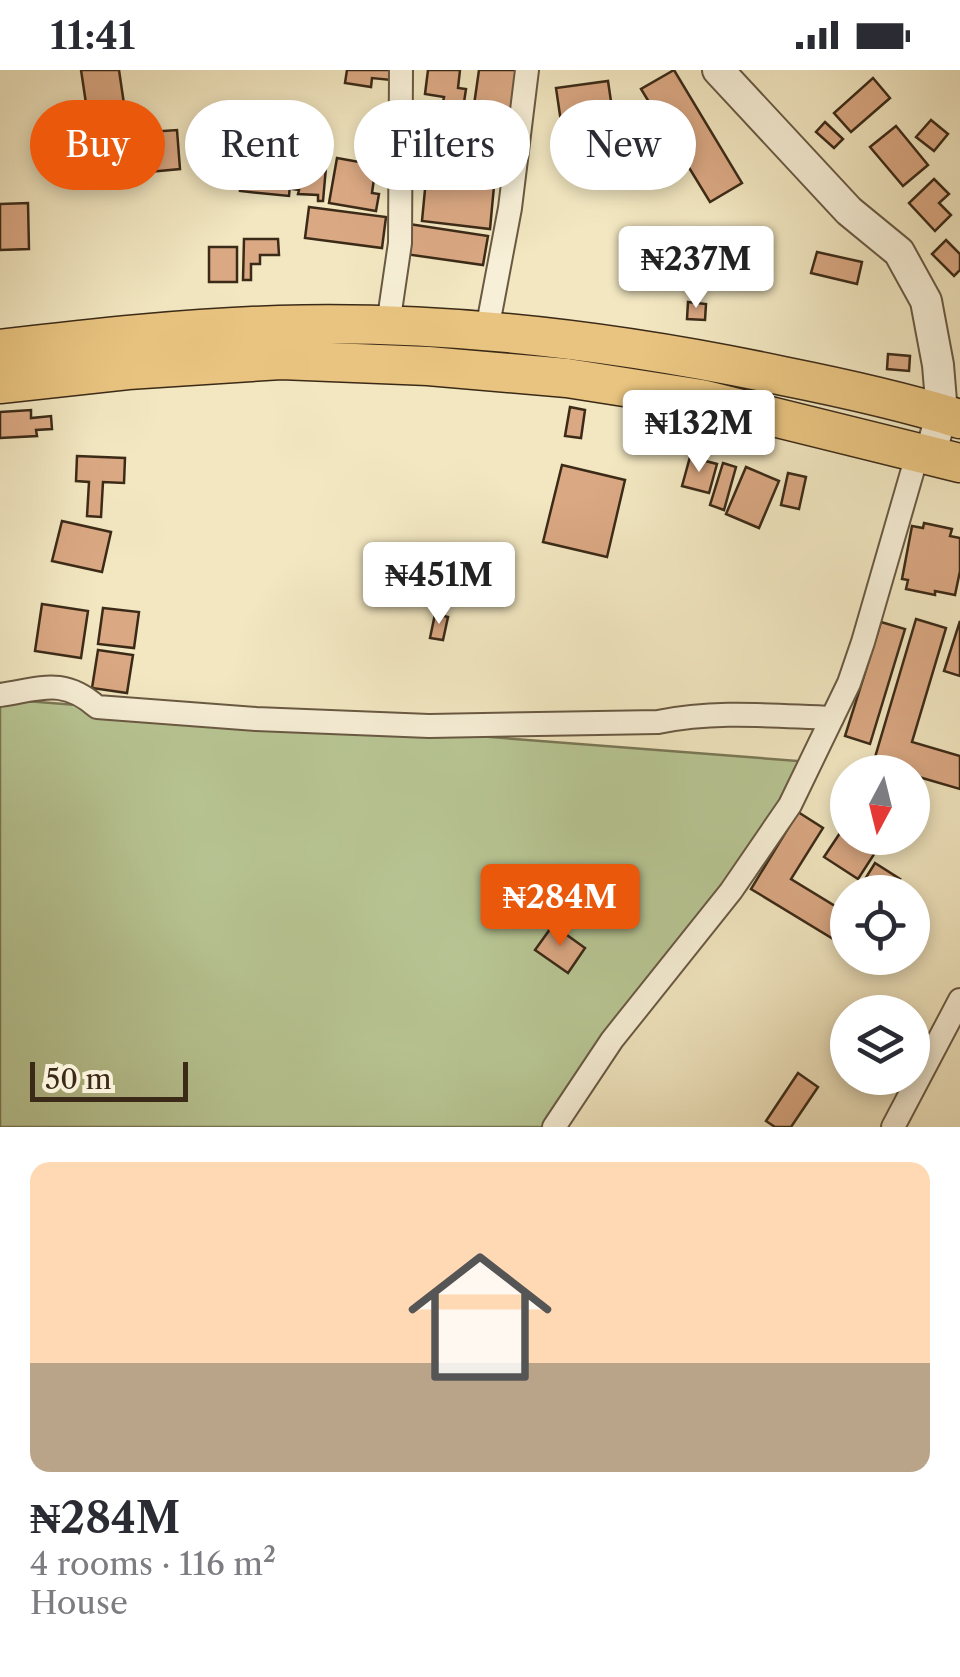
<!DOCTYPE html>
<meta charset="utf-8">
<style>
body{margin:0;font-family:"Libre Caslon Text",serif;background:#f2f2f3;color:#2b2b33;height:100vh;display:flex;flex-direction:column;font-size:38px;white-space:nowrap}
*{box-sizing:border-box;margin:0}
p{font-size:32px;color:#7c7c81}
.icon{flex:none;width:55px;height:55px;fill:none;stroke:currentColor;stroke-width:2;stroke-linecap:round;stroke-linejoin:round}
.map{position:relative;height:1057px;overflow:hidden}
.panel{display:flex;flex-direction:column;background:#fff;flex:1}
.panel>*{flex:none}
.guide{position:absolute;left:30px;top:30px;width:900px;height:90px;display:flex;gap:20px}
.needle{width:65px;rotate:187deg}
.tools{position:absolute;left:830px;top:685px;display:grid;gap:20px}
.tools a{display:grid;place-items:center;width:100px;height:100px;border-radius:50%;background:#fff;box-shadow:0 5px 15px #0003;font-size:50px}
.scale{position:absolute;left:30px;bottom:25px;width:158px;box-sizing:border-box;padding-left:10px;border:5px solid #3b2a17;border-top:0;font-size:28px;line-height:35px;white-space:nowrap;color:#3b2a17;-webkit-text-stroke:8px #f7efd7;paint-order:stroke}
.price{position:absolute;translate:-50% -85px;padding:0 22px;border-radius:10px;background:#fff;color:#222;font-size:32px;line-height:65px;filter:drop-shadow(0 2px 5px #0008)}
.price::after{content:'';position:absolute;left:50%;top:60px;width:30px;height:22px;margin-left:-15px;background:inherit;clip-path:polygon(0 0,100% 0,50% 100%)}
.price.selected{background:#ea580c;color:#fff}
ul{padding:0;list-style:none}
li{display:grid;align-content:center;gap:20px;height:530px;padding:0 30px}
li+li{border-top:2px solid #e1e1e2}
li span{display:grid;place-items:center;height:310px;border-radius:20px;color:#555}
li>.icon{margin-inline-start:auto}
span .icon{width:180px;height:180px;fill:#fffc;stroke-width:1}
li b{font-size:42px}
.pill{padding:0 35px;border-radius:45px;background:#fff;box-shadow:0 5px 15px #0003;font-size:35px;line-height:90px}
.pill.selected{background:#ea580c;color:#fff}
.status{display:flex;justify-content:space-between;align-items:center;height:70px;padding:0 50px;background:#fff;direction:ltr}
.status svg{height:28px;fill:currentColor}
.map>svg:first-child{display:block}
</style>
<div class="status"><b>11:41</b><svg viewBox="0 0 49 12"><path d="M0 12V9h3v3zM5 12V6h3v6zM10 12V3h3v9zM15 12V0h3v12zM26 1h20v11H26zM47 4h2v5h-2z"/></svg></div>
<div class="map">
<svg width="960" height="1057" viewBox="0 0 960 1057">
<rect width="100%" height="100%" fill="#f2e7c1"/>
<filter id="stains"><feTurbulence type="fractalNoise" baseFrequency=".002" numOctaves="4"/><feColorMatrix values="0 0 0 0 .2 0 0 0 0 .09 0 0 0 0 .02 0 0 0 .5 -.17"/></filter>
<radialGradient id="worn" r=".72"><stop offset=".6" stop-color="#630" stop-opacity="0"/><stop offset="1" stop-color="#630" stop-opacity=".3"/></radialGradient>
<path fill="#b8c694" stroke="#7a7856" stroke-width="2.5" d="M0,629l811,63 -260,365h-551z"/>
<g fill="#daa883" stroke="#3b2a17" stroke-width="2.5">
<path d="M81,0h38l5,34 -37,6z"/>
<path d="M347,0h46l-2,10 -19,-2 -1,9 -26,-4z"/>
<path d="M428,0h32l-2,18 8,1 -3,20 -21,-2 2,-10 -19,-3z"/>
<path d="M479,0h39l-7,53 -20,-3 2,-13 -19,-2z"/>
<path d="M674,0l68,113 -32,19 -69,-113z"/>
<path d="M873,8l17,20 -39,34 -17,-19z"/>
<path d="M608,11l5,34 -52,7 -5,-34z"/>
<path d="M283,37l18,2 -3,25 -19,-2z"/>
<path d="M931,50l17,14 -14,17 -18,-14z"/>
<path d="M825,52l18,17 -9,9 -18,-16z"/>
<path d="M896,56l32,39 -25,21 -33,-39z"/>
<path d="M452,58l46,7 -2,14 8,1 -4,24 -10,-2 -1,7 -37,-6 4,-27 -6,-1z"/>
<path d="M177,60l3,39 -42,4 -3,-40z"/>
<path d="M245,77l48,5 -4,44 -49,-5z"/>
<path d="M415,79l22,3 -3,16 -21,-3z"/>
<path d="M295,83l32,3 -4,45h-5v-6l-20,-1 1,-4 -7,-1z"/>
<path d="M337,88l39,7 -4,28 7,1 -3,17 -47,-8z"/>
<path d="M426,109l68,7 -4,43 -68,-8z"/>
<path d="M934,109l15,15 -10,9 12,12 -16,16 -26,-28z"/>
<path d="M28,133l1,46 -29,1v-46z"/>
<path d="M309,137l77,10 -4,31 -77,-10z"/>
<path d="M409,154l79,12 -5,29 -78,-11z"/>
<path d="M244,169h34l1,16h-19v9h-9v16h-8z"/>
<path d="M946,170l14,14v16l-6,6 -22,-22z"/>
<rect x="209" y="177" width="28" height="35"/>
<path d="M817,182l45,10 -5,22 -46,-11z"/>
<path d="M688,232l18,2 -1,16 -18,-1z"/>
<path d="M888,284l22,2 -1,15 -22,-2z"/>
<path d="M570,337l15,3 -4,28 -16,-2z"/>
<path d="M31,340v8l20,-2 1,13 -16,1 1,6 -37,2v-26z"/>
<path d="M77,386l48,2 -1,25 -21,-1 -2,35 -14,-1 2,-34 -13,-1z"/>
<path d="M690,387l27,7 -8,29 -27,-7z"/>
<path d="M723,393l13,4 -12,43 -14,-5z"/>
<path d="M562,395l63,15 -18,77 -64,-15z"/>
<path d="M746,397l33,14 -20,47 -33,-14z"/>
<path d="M788,403l18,4 -7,32 -18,-4z"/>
<path d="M62,451l49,11 -9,40 -50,-11z"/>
<path d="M924,453l28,6 -2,7 10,2v33l-5,24 -20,-4v4l-29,-6 2,-9 -6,-1 10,-53 11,2z"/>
<path d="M42,534l46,7 -7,47 -46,-7z"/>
<path d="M103,538l36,4 -5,36 -36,-4z"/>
<path d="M435,544l13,3 -5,23 -13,-2z"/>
<path d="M916,549l30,9 -34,114 48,14v33l-48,-14v-3h-9l-30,-8z"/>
<path d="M960,551v55l-16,-5z"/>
<path d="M881,552l24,7 -35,115 -25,-8z"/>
<path d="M98,580l35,5 -6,38 -35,-5z"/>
<path d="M798,742l25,16 -32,51 54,33 3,-4v40l-97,-59z"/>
<path d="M848,751v17h27l7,4 -24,37 -34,-22z"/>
<path d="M875,793l25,16 -8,13h-35z"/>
<path d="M553,855l32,23 -17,25 -33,-23z"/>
<path d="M798,1003l20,14 -27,40h-16l-9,-6z"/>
</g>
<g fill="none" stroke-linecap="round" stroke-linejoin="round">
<defs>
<g id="minor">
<path d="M388,255l12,-82 1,-173"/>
<path d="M487,260l23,-122 17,-138"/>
<path d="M0,625c41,-6 63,-18 97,12l159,12 173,7 229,-4c59,-12 114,-6 174,-4"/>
<path d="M554,1057l58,-87 119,-149 59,-86 59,-122 14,-41 55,-190"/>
<path d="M893,1057l67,-127"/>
</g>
<path id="tertiary" d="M718,0l131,141 50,41 27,49 12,64 4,48 -12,42"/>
<g id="primary">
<path d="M0,279c93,-11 186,-21 279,-24 170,-5 339,16 504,51 60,12 119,25 177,43"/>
<path d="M0,314l128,-14 153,-10 147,6 139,12 134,21 259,64"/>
</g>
</defs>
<use href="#minor" stroke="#695942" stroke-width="26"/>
<use href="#tertiary" stroke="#695942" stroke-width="34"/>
<use href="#primary" stroke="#3b2a17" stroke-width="41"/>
<use href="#minor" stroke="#f7efd7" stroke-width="22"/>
<use href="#tertiary" stroke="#f7efd7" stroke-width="30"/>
<use href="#primary" stroke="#e9c480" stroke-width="38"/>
</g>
<rect width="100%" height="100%" filter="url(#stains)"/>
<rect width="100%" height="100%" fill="url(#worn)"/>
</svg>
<div class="tools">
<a><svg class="needle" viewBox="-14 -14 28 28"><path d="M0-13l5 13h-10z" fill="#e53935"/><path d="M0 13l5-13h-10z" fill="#7c7c81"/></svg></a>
<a><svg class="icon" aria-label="locate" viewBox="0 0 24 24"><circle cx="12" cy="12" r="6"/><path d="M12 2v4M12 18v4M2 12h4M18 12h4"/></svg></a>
<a><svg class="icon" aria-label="layers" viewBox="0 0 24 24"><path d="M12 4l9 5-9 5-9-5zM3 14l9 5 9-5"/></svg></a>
</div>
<div class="scale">50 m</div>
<b class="price" style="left:696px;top:241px">₦237M</b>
<b class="price" style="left:699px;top:405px">₦132M</b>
<b class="price" style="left:439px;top:557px">₦451M</b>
<b class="price selected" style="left:560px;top:879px">₦284M</b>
<div class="guide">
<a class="pill selected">Buy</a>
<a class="pill">Rent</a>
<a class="pill">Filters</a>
<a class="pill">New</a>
</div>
</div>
<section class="panel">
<ul>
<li><span style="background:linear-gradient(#ffd9b3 65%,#b9a48a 0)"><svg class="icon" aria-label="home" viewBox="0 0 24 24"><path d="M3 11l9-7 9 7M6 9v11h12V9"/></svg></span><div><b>₦284M</b><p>4 rooms · 116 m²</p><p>House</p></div></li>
</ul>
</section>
